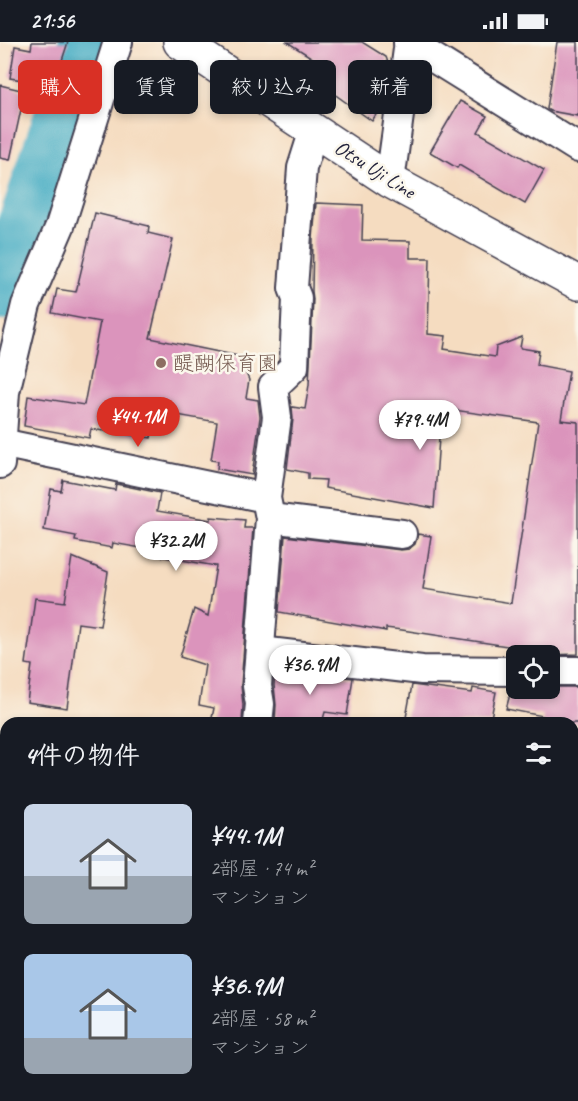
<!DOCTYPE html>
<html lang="ja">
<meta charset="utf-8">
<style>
body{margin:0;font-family:Caveat,"Klee One",sans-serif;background:#20242c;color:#f1f3f6;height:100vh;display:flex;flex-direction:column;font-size:22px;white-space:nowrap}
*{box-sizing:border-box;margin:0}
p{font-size:20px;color:#9ea1a6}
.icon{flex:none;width:33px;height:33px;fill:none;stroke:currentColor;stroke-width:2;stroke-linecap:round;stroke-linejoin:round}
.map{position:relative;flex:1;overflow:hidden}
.side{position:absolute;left:0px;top:675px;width:579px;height:384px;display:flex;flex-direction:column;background:#171b24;border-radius:18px 18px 0 0;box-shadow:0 3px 9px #0003}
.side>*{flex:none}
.guide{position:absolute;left:18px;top:18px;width:543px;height:54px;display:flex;gap:12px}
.buttons{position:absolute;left:506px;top:603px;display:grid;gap:12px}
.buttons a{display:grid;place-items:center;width:54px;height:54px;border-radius:9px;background:#171b24;box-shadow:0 3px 9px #0003;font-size:30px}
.price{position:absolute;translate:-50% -51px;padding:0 14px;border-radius:21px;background:#fff;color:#222;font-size:20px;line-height:39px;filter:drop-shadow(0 2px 3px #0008)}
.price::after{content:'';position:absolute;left:50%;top:36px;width:18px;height:14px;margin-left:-9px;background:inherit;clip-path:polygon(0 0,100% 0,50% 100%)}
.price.on{background:#d93025;color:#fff}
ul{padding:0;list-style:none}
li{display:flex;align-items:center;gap:18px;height:150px;padding:0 24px}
li span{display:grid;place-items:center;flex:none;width:168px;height:120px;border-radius:9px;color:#555}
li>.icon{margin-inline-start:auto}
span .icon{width:72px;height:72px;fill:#fffc;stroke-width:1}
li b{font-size:26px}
h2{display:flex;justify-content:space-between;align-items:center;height:72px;padding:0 24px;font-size:26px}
.chip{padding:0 21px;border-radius:9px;background:#171b24;box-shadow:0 3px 9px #0003;font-size:21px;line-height:54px}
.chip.on{background:#d93025;color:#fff}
.status{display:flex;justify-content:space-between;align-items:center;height:42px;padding:0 30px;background:#171b24;direction:ltr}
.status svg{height:16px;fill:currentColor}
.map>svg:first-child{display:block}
</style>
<div class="status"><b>21:56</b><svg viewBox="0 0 49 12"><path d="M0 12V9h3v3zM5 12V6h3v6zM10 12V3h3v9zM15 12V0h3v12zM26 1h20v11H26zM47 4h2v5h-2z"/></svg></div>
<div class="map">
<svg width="578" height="1059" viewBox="0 0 578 1059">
<rect width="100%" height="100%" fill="#fbf7ec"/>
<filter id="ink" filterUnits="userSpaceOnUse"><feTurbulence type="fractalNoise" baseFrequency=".0167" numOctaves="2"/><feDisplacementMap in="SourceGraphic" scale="12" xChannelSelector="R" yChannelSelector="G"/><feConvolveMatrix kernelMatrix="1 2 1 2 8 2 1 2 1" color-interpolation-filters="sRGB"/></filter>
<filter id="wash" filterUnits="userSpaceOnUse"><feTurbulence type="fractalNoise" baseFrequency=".008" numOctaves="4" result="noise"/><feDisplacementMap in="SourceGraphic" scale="24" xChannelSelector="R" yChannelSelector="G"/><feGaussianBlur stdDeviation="1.35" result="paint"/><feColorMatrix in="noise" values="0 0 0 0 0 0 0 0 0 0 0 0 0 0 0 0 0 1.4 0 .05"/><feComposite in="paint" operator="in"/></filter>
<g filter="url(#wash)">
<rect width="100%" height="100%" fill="#f5dcc0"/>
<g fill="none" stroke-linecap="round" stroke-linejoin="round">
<path stroke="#43abc3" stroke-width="52" d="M0,252l85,-252"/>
</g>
<g id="blocks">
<g fill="#db94bc">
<path d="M32,0h36l-11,34 -13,-5 -2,12 -32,-5 5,-32 16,3z"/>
<path d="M287,0h75l24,15 3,8 -1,7 -10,16 7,6 -1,8 -12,19 -60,-43 10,-14z"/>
<path d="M557,0h21v74l-28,-5 -3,-2z"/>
<path d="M0,43l25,6 -15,69 -10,-2z"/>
<path d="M460,59l27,15 -9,16 66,38 -19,34 -66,-39 -2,3 -27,-16z"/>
<path d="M316,161l47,2 -1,35 48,1v17h20l-2,76 18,2 -2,13 51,8 1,-10 26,-10 -2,11 19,3 -2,14 32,6 -8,49 17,2v232l-58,2 1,-8 -119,-18 -16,-2v3l-16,-3 -91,-16 6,-76 116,14 8,-1 6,-5 3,-10 13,2 -8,53 88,14 27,-181 -91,-13v2l-6,-1 -7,98 -109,-20 1,-8 -18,-1v-6l-21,-4 6,-50 -1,-12 13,2 4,-24 4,-86 -1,-8 1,-52z"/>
<path d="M95,171l54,13 -1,7 25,6 -23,99 88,18 11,24 -3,18 12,2 2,17 -8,58 -35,-6 1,-8 -7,-1 6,-38 -62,-11 -4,27 -60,-9 -2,9 -65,-12 4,-30 56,9 16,-83 -48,-9 5,-24 19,3z"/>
<path d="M63,438l52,10 1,-6 44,9 -3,18 54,9v-3l34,3 -1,8h9l-12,157 2,20 -1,18h-31l3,-15 -15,-3 6,-40 -25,-8 14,-48 14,7 8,-50 -58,-10 1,-5 -46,-8 -1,5 -37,-7 1,-5 -32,-6 7,-41 10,2z"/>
<path d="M72,515l36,15 -8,54 -22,-3 -11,85 -40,-6 5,-37 -6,-1 9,-66 30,4z"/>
<path d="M275,627l78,9 -6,37 -22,-3 -3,11h-47l1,-18 -2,-20z"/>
<path d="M412,643l60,8 1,-5 23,4 -6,31h-85z"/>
<path d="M512,645h66v36h-36l1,-7 -37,-7z"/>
</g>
</g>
</g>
<g filter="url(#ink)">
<use href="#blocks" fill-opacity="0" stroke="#423e4f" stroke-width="1.5"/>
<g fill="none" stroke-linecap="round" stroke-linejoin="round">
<defs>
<g id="minor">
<path d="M408,0l170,106"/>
<path d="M390,139l19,-139"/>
<path d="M1,401l265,55"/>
<path d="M0,422l5,-72 21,-87 34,-79 58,-184"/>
<path d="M270,476l132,16"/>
<path d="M260,609l162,19 94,1"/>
<path d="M549,629h29"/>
<path d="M258,681l2,-19 -3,-18 13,-168 -4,-20 11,-81 -4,-30 21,-20 3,-69 -4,-10 9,-120 12,-38"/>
<path d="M0,724l3,65"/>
<path d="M573,913l5,1"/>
<path d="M573,1035l5,-20"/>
<path d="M34,1059l1,-6"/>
<path d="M566,1059l1,-6"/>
</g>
<path id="major" d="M180,0l210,139 188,102"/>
</defs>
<use href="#minor" stroke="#423e4f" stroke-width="32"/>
<use href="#major" stroke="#423e4f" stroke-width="36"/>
<use href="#minor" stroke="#fff" stroke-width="28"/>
<use href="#major" stroke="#fff" stroke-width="33"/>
</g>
</g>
<circle fill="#8d6e63" stroke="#fbf7ec" stroke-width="2" cx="161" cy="321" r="6"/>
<g text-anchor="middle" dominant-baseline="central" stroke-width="5" stroke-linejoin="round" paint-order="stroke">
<g font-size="21" fill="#22223b" stroke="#fbf7ec">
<text transform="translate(375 127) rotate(32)">Otsu Uji Line</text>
</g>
<g font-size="21" fill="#785e54" stroke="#fbf7ec" text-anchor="start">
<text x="173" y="321">醍醐保育園</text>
</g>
</g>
</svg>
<div class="buttons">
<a><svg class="icon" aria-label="locate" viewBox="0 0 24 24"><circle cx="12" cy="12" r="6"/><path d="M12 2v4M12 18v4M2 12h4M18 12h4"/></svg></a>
</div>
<b class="price on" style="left:138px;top:406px">¥44.1M</b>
<b class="price" style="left:420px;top:409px">¥79.4M</b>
<b class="price" style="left:176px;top:530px">¥32.2M</b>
<b class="price" style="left:310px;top:654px">¥36.9M</b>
<div class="guide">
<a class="chip on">購入</a>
<a class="chip">賃貸</a>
<a class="chip">絞り込み</a>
<a class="chip">新着</a>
</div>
<section class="side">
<h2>4件の物件<svg class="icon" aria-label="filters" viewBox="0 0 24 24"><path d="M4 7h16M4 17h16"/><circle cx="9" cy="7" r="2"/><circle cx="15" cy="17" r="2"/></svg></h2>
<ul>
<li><span style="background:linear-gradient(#c9d6e8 60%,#9aa5b1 0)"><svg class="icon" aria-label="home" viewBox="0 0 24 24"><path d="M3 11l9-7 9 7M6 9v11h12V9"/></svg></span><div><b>¥44.1M</b><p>2部屋 · 74 m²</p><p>マンション</p></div></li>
<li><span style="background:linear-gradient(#a9c7e8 70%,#9aa5b1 0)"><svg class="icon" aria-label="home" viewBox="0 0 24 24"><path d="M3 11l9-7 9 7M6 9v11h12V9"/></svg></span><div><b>¥36.9M</b><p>2部屋 · 58 m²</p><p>マンション</p></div></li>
</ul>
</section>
</div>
